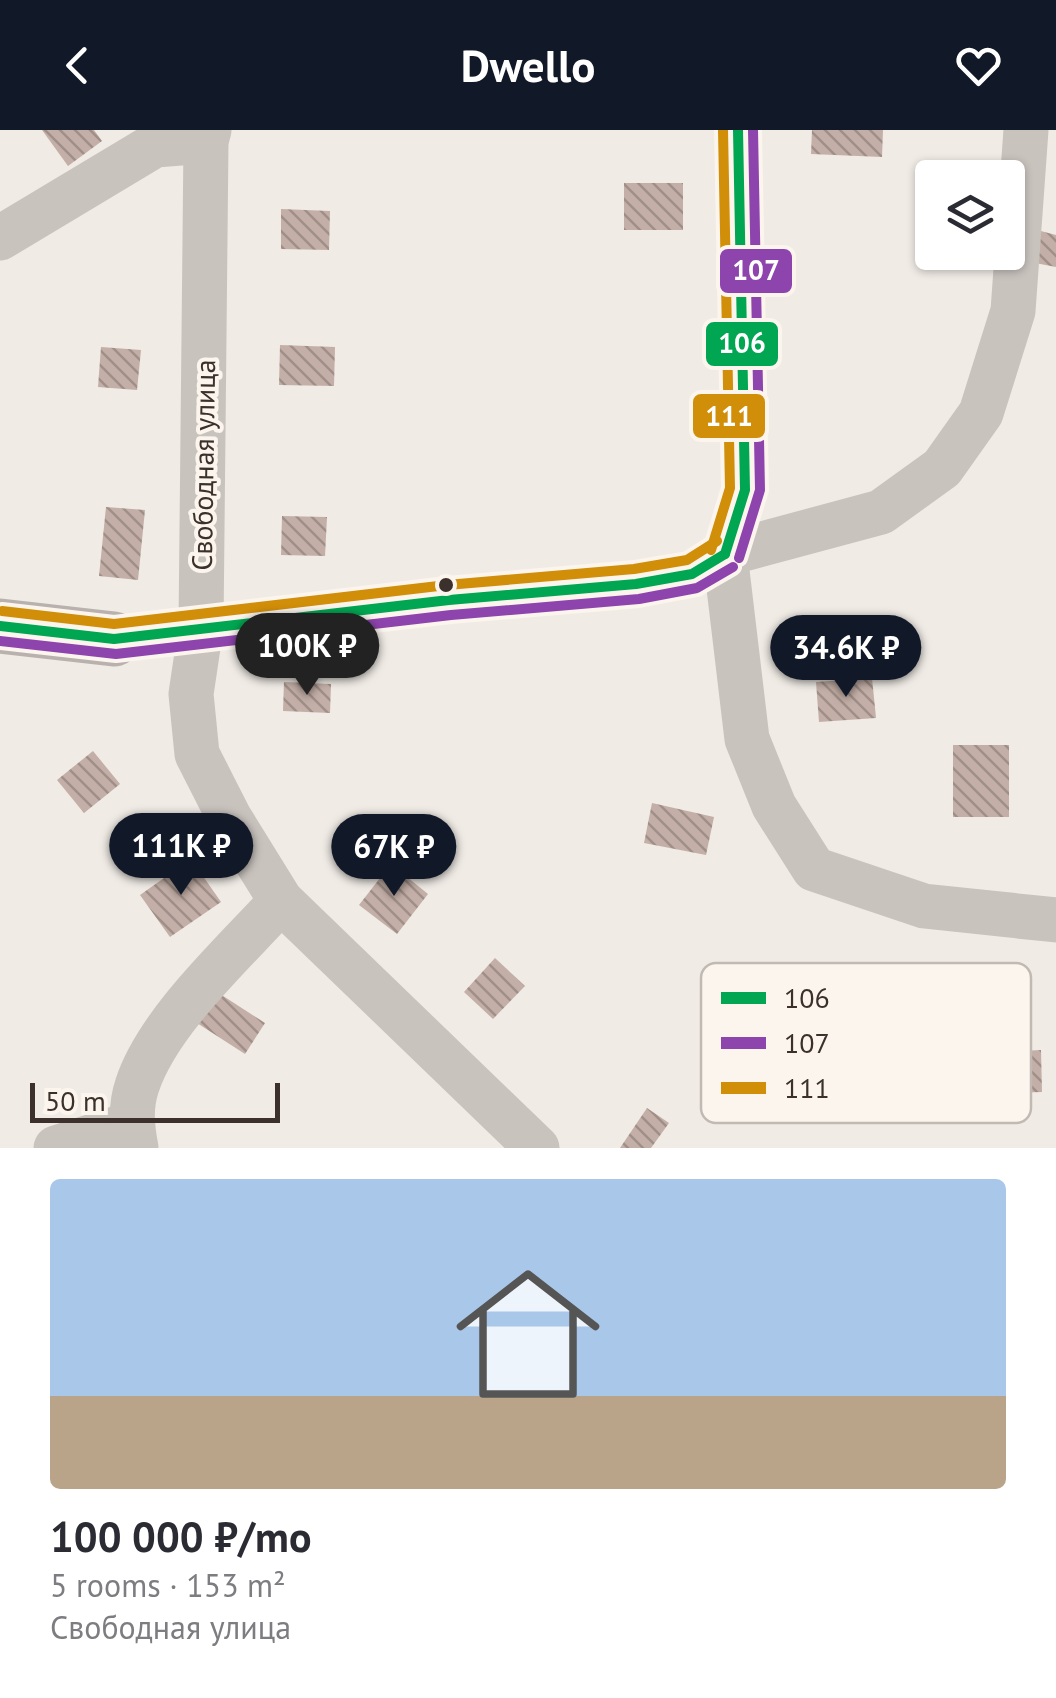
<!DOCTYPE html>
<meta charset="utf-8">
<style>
body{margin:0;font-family:"PT Sans",sans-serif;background:#f2f2f3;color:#2b2b33;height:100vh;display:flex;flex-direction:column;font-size:38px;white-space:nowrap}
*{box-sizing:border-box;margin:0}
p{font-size:32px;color:#7c7c81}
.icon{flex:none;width:55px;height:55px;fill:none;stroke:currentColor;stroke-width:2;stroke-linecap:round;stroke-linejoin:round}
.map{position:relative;height:1018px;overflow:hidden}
.details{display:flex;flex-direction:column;background:#fff;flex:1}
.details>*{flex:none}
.controls{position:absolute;left:915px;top:30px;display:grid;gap:20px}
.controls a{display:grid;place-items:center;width:110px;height:110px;border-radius:10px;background:#fff;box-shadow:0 2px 8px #0004;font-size:50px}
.scale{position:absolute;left:30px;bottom:25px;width:250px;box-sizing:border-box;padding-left:10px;border:5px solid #3b302b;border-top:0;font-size:28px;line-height:35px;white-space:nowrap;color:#3b302b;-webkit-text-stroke:8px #fbf5ee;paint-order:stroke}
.price{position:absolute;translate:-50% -85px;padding:0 22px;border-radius:35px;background:#111827;color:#fff;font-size:32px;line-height:65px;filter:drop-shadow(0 2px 5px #0008)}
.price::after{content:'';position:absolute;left:50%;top:60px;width:30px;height:22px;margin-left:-15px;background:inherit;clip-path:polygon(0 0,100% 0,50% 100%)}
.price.selected{background:#222;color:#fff}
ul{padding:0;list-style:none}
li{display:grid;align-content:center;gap:20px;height:530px;padding:0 50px}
li span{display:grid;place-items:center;height:310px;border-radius:10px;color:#555}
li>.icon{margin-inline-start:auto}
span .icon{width:180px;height:180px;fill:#fffc;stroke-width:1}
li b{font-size:42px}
header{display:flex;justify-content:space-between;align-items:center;height:130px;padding:0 50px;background:#111827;color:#fff;font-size:45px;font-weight:800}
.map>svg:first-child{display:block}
</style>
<header><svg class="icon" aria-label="back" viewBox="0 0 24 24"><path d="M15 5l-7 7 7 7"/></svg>Dwello<svg class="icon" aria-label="heart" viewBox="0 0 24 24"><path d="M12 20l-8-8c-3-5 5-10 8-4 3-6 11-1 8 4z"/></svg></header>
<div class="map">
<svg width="1056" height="1018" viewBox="0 0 1056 1018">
<defs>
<pattern id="building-back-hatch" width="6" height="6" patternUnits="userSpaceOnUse" patternTransform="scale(2.5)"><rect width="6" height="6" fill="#c3afa7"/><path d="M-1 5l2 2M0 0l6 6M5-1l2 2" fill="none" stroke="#a08f88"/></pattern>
</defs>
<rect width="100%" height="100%" fill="#f0ebe5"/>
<g fill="url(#building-back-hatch)">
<path d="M42,0h52l8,11 -34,25z"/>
<path d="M812,0h71l-1,27 -71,-3z"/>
<rect x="624" y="53" width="59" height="47"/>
<path d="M281,79l49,2 -1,39 -48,-1z"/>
<path d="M1037,100l19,5v32l-26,-5z"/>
<path d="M280,215l55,2 -1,39 -55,-1z"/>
<path d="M101,217l40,3 -4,40 -39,-3z"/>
<path d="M106,377l39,3 -7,70 -39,-4z"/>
<path d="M282,386l45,1 -2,39 -44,-1z"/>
<path d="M872,548l4,40 -57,4 -3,-40z"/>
<path d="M284,552l47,2 -1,29 -47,-2z"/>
<rect x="953" y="615" width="56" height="72"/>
<path d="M93,621l27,33 -36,29 -27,-33z"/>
<path d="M652,673l62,14 -8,38 -62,-12z"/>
<path d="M191,729l30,43 -51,35 -30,-42z"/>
<path d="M391,734l37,30 -31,40 -38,-29z"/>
<path d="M495,828l30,28 -32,33 -29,-27z"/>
<path d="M217,862l48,31 -20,31 -48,-31z"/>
<path d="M1041,920l1,42 -39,1 -2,-41z"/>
<path d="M647,978l22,15 -18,25h-31z"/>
</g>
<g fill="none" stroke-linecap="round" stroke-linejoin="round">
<g stroke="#c9c3be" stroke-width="45">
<path d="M209,0l-3,11 -5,486 -10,67 6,60 32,63 52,84 256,247"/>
<path d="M738,0l7,360 -20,64 22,185 27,67 40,63 110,37 132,14"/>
<path d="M0,108l155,-93 51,-4"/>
<path d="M114,509l335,-39 187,-16 56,-10 33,-20 156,-42 61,-44 39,-55 32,-102 13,-181"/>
<path d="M56,1018l75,-24"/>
<path d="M136,1018c-4,-21 -6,-41 1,-62 21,-65 98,-134 144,-185"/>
</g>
<path stroke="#b8b1ad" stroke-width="55" d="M0,496l114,13"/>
<defs>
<g id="bus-1">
<path d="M725,424l20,-64 -7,-360"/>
<path d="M0,496l114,13 335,-39 187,-16 56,-10 33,-20"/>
</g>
<g id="bus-2">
<path d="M739,428l21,-68 -7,-360"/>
<path d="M0,511l116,13 335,-39 188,-16 58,-11 36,-21"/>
</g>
<g id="bus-3">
<path d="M711,420l19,-62 -7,-358"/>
<path d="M2,481l112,13 333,-39 187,-16 53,-9 30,-19"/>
</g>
</defs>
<use href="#bus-1" stroke="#fbf5ee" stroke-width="18"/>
<use href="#bus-2" stroke="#fbf5ee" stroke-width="18"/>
<use href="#bus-3" stroke="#fbf5ee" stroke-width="18"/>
<use href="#bus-1" stroke="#00a651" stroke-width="10"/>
<use href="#bus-2" stroke="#8e44ad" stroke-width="10"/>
<use href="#bus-3" stroke="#d18e09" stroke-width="10"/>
</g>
<circle fill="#3b302b" stroke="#fbf5ee" stroke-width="4" cx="446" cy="455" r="9"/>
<g text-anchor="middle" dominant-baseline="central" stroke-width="8" stroke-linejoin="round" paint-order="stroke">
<g font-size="28" fill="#3b302b" stroke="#fbf5ee">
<text transform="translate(203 335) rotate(-89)">Свободная улица</text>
</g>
</g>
<rect x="701" y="833" width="330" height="160" rx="15" fill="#fbf5ee" stroke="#c1bab4" stroke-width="2.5"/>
<rect x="721" y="862" width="45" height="12" fill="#00a651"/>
<rect x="721" y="907" width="45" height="12" fill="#8e44ad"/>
<rect x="721" y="952" width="45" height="12" fill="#d18e09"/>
<g font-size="28" fill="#3b302b">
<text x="784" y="878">106</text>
<text x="784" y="923">107</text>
<text x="784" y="968">111</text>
</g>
<g stroke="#fbf5ee" stroke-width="4">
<rect x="718" y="117" width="76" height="48" rx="10" fill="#8e44ad"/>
<rect x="704" y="190" width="76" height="48" rx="10" fill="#00a651"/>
<rect x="691" y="262" width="76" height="48" rx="10" fill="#d18e09"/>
</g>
<g font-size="28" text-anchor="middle" font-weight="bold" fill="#fff">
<text x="756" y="150">107</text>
<text x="742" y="223">106</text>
<text x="729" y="296">111</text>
</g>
</svg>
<div class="controls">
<a><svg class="icon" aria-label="layers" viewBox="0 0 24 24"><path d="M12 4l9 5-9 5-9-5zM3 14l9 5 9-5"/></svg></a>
</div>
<div class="scale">50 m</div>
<b class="price selected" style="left:307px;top:568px">100K ₽</b>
<b class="price" style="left:846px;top:570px">34.6K ₽</b>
<b class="price" style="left:181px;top:768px">111K ₽</b>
<b class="price" style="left:394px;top:769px">67K ₽</b>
</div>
<section class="details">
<ul>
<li><span style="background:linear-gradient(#a9c7e8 70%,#b9a48a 0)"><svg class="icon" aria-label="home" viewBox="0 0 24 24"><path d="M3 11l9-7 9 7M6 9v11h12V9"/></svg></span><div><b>100 000 ₽/mo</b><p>5 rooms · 153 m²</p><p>Свободная улица</p></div></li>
</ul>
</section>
